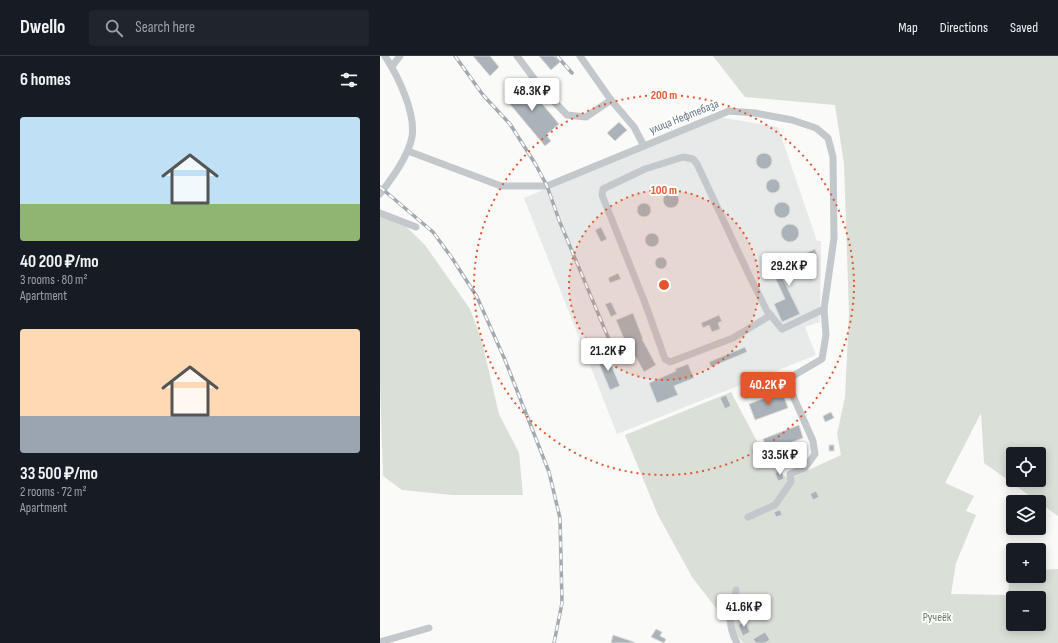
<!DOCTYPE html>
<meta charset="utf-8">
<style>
body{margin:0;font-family:"Sofia Sans Condensed",sans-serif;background:#20242c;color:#f1f3f6;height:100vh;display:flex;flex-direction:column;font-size:15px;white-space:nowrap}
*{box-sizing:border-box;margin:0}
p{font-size:13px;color:#9ea1a6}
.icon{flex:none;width:22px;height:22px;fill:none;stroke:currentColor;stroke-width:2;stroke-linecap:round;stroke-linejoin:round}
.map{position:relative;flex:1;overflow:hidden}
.sheet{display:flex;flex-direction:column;background:#171b24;width:380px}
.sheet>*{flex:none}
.controls{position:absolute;left:626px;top:391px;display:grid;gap:8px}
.controls a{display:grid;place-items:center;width:40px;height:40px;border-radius:4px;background:#171b24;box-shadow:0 2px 10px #0003;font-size:20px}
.price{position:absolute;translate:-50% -34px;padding:0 9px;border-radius:4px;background:#fff;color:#222;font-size:13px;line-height:26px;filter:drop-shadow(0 1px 2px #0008)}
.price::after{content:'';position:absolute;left:50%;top:24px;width:12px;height:9px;margin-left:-6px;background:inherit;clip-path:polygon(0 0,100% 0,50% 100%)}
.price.current{background:#e4572e;color:#fff}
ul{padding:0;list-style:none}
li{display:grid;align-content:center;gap:8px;height:212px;padding:0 20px}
li span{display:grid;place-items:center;height:124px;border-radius:4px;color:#555}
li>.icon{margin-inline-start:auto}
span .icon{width:72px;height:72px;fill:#fffc;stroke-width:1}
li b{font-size:17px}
h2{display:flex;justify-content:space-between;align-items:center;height:48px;padding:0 20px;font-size:17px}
header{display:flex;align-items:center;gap:24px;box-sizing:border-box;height:56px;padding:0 20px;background:#171b24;border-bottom:1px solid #363941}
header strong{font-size:19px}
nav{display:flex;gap:22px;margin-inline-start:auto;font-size:14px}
.search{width:280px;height:36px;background:#20242c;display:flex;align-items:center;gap:10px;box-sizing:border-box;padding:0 14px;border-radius:4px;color:#9ea1a6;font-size:15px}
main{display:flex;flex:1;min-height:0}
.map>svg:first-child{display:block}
</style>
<header>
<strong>Dwello</strong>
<div class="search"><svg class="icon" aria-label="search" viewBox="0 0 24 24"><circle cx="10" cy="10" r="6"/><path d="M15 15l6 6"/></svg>Search here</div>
<nav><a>Map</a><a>Directions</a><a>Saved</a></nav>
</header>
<main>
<section class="sheet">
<h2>6 homes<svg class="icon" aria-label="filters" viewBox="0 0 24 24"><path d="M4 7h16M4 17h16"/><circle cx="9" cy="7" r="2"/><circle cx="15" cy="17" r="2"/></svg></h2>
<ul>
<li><span style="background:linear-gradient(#bfe0f5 70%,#8fb573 0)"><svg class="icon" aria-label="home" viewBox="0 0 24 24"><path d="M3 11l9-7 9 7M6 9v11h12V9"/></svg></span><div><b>40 200 ₽/mo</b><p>3 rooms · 80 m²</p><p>Apartment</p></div></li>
<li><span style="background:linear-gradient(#ffd9b3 70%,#9aa5b1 0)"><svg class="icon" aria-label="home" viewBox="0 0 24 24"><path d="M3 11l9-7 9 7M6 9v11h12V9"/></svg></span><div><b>33 500 ₽/mo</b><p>2 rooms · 72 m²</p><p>Apartment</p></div></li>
</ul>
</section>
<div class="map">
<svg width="678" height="587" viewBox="0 0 678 587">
<rect width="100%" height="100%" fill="#fafaf8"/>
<path fill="#e8e9e9" d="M339,61l59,10 39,114h4l-1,81 -15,5 11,28 -199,79 -93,-236z"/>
<g fill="#dadfd7" fill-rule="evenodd">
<path d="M333,0h345v460l-74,-53 -3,-50 -36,70 29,13 -8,15 10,4 -20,48 -5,31 57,1 2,-23h3v4h26v-6l19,-1v74h-315l-51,-66 -34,-62 -33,-80 106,-43 38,72 20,15 52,-24 -4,-21 8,-37 4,-84 -5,-149 -9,-59 -90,-8zM633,398h26v26h-26zM633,542h26v26h-26z"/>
<path d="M0,155l16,6 29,28 45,64 11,29 18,76 20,39 4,42h-71l-50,-5 -19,-14 -3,-93z"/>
</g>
<g fill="#aab3b9" stroke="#dcdcda">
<path d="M93,0h17l9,11 -9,9z"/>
<path d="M159,0h15l6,6 -9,8z"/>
<path d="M143,25l36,43 -13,11 5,6 -6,5 -41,-49z"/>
<path d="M239,66l8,8 -12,11 -8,-8z"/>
<circle cx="384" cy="105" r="8"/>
<circle cx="393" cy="130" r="7"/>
<circle cx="291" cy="144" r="8"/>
<circle cx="402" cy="154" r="8"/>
<circle cx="264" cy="154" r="7"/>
<circle cx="410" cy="177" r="9"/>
<path d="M221,171l6,12 -6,3 -6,-12z"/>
<circle cx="272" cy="184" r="7"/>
<path d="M435,193l2,6 -37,18 20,41 -18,8 -8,-18 11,-5 -14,-30z"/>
<circle cx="281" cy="207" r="6"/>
<path d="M238,217l3,6 -11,4 -2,-5z"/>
<path d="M231,246l6,12 -6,3 -6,-13z"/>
<path d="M253,257l10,26h-1l14,26 -12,7 -15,-27 -2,1 -11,-26z"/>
<path d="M339,259l3,6 -4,2 2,6 -8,3 -3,-7 -6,3 -2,-5z"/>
<path d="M365,291l2,5 -36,15 -2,-5z"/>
<path d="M227,299l13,31 -10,4 -13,-31z"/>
<path d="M308,308l6,14 -20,8 4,9 -21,8 -8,-20 27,-12 -1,-2z"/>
<path d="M402,336l6,16 -33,12 -6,-16z"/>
<path d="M346,339l5,11 -6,3 -5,-11z"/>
<path d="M451,356l3,6 -9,4 -2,-6z"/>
<path d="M419,369l4,13 -35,13 -5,-12z"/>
<rect x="449" y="389" width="5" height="6"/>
<path d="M401,414l3,9 -6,2 -3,-8z"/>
<path d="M436,435l3,6 -6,3 -3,-6z"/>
<path d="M400,454l2,5 -6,2 -2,-5z"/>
<path d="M365,565l5,11 -7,4 -5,-11z"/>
<path d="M276,573l6,3 -2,4 6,3 -2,4 -13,-6z"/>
<path d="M385,576l5,8 -5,3h-9l-3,-4z"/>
<path d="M233,579l21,7v1h-23z"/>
</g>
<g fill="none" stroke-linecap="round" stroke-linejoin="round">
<g stroke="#c3c8cc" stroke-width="7">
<path d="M137,0l24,32 26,27 19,2 25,-17 -31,-44"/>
<path d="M12,10l8,-10"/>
<path d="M231,44l23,27 10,19"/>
<path d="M28,95l93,35h46l182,-75 26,2 37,7 24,8 12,10 5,19 1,81 -10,71 2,26 -4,24 -36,21 27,61 2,13 -10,14 -15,6 1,8 -16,23 -27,12"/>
<path d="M0,138c12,-16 28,-37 32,-57 4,-24 -14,-61 -27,-81"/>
<path d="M0,157l36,14"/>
<path d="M391,259l-38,23 -63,24 -5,-3 -20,-56 -43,-108 1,-6 42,-20 38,-12 10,2 4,5 53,113 17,34 15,18 42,-20"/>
<path d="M366,339l11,-9 29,-6"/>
<path d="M356,534c-5,22 -10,32 1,53"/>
<path d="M0,586l49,-14"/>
</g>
<defs>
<g id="rail">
<path d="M75,0l28,39 27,29 26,41 11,21 12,34 59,141"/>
<path d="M177,0l15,17"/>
<path d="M0,131l53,45 19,26 25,39 28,63 44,112 11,46 2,85 -8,40"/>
</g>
</defs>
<use href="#rail" stroke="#a2aab0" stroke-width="3.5"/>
<use href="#rail" stroke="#fff" stroke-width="2" stroke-dasharray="6" stroke-linecap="butt"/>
</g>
<circle cx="284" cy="229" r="95" fill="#e4572e" fill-opacity=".12"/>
<g fill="none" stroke="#e4572e" stroke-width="2" stroke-dasharray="2 4">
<circle cx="284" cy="229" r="95"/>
<circle cx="284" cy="229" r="190"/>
</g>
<g text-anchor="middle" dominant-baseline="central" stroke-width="4" stroke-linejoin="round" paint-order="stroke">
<g font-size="12" fill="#657683" stroke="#fff">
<text transform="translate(304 61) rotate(-22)">улица Нефтебаза</text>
</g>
<g font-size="12" fill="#687a64" stroke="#fff">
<text x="557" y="561">Ручеёк</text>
</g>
</g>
<circle cx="284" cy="229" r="6" fill="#e4572e" stroke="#fff" stroke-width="2"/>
<g font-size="12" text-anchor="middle" font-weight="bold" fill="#e4572e" stroke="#fff" stroke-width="4" stroke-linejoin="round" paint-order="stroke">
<text x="284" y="43">200 m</text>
<text x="284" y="138">100 m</text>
</g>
</svg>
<div class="controls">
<a><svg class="icon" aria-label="locate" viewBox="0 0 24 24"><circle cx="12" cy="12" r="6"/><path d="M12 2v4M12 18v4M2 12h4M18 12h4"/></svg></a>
<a><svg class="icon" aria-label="layers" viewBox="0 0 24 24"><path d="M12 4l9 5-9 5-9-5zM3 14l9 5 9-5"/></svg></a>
<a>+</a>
<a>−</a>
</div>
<b class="price" style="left:152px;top:56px">48.3K ₽</b>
<b class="price" style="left:409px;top:231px">29.2K ₽</b>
<b class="price" style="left:228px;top:316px">21.2K ₽</b>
<b class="price current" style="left:388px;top:350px">40.2K ₽</b>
<b class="price" style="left:400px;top:420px">33.5K ₽</b>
<b class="price" style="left:364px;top:572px">41.6K ₽</b>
</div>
</main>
